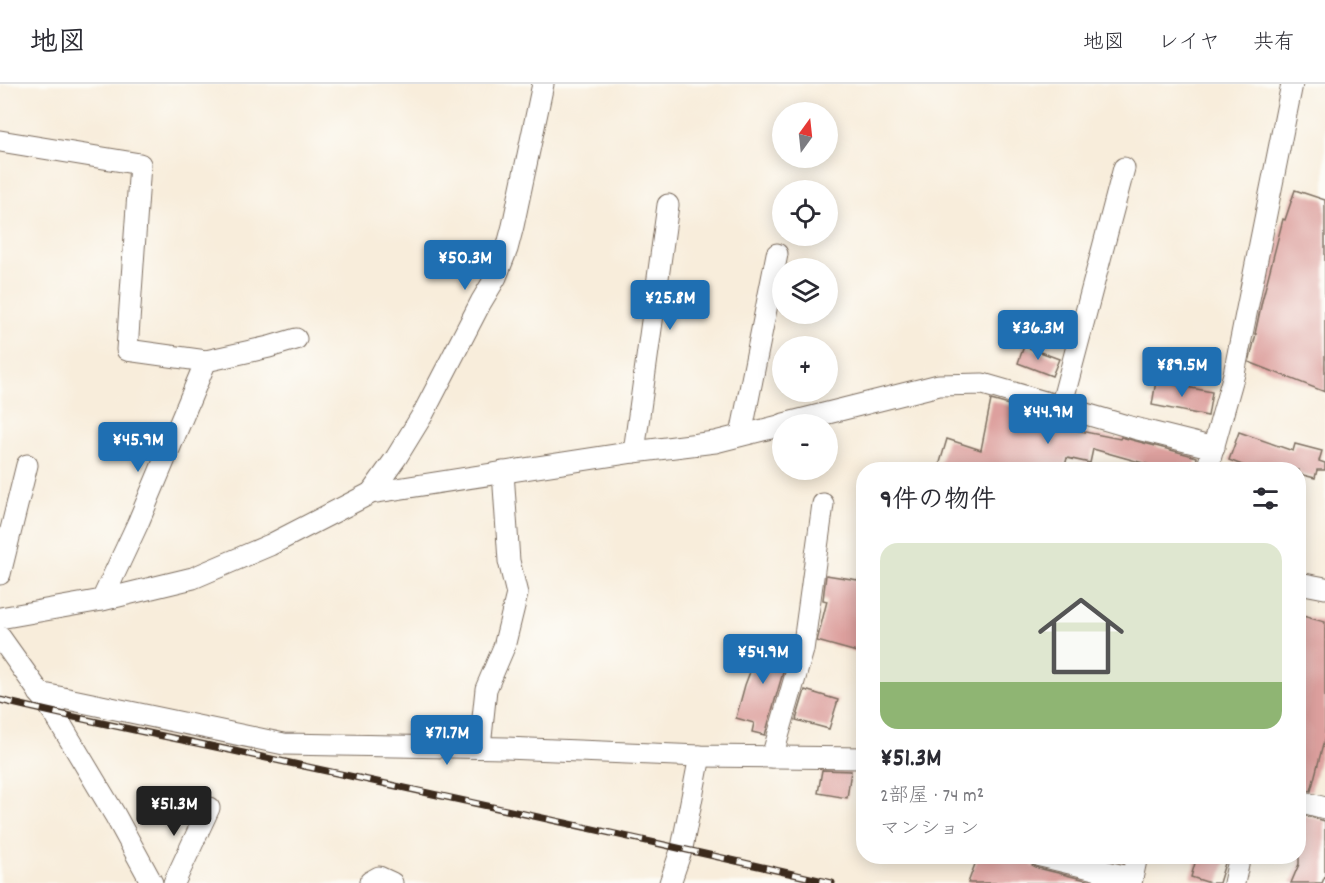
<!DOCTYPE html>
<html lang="ja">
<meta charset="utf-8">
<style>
body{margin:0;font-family:Dekko,"Klee One",sans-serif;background:#f2f2f3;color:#2b2b33;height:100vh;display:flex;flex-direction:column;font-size:22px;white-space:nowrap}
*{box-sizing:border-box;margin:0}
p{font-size:20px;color:#7c7c81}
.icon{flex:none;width:33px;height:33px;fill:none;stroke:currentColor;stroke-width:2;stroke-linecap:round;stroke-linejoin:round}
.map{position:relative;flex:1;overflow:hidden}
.drawer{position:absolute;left:856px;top:378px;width:450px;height:402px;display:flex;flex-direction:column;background:#fff;border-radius:24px;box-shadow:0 3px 15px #0003}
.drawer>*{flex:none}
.needle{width:39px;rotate:15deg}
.fabs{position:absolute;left:772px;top:18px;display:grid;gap:12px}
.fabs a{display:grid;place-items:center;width:66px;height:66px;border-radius:50%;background:#fff;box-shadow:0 3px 15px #0003;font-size:30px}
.price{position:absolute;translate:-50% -51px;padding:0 14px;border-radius:6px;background:#1f6fb2;color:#fff;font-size:20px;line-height:39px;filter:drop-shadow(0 2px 3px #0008)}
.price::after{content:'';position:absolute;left:50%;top:36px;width:18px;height:14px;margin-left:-9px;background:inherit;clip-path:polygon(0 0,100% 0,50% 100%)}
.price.active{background:#222;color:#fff}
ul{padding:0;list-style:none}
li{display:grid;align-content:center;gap:12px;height:318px;padding:0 24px}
li span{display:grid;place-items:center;height:186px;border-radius:18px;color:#555}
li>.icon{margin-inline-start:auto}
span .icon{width:108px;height:108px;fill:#fffc;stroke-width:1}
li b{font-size:26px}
h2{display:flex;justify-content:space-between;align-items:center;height:72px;padding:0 24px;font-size:26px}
header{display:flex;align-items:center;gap:36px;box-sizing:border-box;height:84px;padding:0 30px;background:#fff;border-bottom:2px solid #e1e1e2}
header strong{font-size:28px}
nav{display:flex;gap:33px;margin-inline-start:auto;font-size:21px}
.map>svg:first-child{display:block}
</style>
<header>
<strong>地図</strong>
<nav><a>地図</a><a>レイヤ</a><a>共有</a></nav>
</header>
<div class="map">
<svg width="1325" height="799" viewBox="0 0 1325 799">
<rect width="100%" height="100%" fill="#fdfcf7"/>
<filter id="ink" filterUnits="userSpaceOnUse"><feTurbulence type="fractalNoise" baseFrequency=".0167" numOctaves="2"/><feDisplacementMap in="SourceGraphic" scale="12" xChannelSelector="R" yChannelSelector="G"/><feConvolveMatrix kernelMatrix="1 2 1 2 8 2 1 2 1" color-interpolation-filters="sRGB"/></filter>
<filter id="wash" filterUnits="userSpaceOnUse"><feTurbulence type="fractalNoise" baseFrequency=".008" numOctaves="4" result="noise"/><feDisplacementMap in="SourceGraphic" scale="24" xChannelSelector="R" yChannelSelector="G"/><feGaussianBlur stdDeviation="1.35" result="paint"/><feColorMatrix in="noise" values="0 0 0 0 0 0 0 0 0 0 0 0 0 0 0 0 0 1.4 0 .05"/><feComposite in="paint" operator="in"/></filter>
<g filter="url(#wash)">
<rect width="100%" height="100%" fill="#f8eddb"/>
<g id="blocks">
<g fill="#dda09e">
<path d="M1295,106l30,10v192l-76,-30 7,-28h-1l7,-33 21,-82 2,1z"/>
<path d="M1024,262l35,13 -7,17 -34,-13z"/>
<path d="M1156,297l56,11 -4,24 -56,-11z"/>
<path d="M991,316l78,22 7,4 -1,4 45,9 1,-2 76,20 -2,13h-27l-75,-21 -3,14 -23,-5 -3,12h-113l-12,-4 8,-27 34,11z"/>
<path d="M1239,348l54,19 2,-7 27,7 -3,10 6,2v7h-8l-2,8 -16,-4v-4h-44l-26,-10z"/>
<path d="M826,491l38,6v27l-4,25 4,1v20l-47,-13 10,-40 -4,-1z"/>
<path d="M1299,531l26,7v115l-14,54 -12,-2z"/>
<path d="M763,554l27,10 -25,87 -13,-3 2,-9 -18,-5 9,-33z"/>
<path d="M805,606l33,10 -9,29 -33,-9z"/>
<path d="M822,686l29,1 -4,27 -29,-5z"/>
<path d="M1303,731l22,6v55l-3,7h-31l8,-19v-35z"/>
<path d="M978,772h51l3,9 6,3 60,15h-130z"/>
<path d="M1197,772h18l11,4 -7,23h-9l-19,-6z"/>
</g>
</g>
</g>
<g filter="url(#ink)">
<use href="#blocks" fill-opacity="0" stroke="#7d6e60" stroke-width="1.5"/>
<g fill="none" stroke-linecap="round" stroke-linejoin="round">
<defs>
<g id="minor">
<path d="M0,57l140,23 -13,186 79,11 63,-14 27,-8"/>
<path d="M1061,323l63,-239"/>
<path d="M784,340l155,-39 44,-1 151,44 80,20"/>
<path d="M741,351l36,-181"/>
<path d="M634,368l34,-247"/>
<path d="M1207,386l27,-96 58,-290"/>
<path d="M371,409l25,-35 27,-44 58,-112 15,-25 11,-28 6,-23 30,-142"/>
<path d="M0,490l27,-109"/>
<path d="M1299,499l26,5"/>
<path d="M102,516l36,-77 68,-162"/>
<path d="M0,534l102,-18 91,-22 77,-33 101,-52 263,-41 81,-10 68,-17"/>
<path d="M0,553l54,76 61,102 37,68"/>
<path d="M39,609l245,51 222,4 194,8 164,2"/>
<path d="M480,663l6,-58 18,-42 13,-53 -8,-33 -6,-89"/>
<path d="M772,673l31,-107 20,-146"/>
<path d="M1299,717l26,7"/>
<path d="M1041,772l91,22"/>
<path d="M370,798l9,-5 13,6"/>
<path d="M174,799l35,-75"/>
<path d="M670,799l12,-35 18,-92"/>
<path d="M1131,799l6,-27"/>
<path d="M1234,799l6,-27"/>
</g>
</defs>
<use href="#minor" stroke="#7d6e60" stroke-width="23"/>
<use href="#minor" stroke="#fff" stroke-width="21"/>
<defs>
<path id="rail" d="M0,616c82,20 165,36 248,54 195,42 390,84 584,129"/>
</defs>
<use href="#rail" stroke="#3b2a1e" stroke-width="7"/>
<use href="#rail" stroke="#fdfcf7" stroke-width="4.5" stroke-dasharray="14" stroke-linecap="butt"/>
</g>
</g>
</svg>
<div class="fabs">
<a><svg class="needle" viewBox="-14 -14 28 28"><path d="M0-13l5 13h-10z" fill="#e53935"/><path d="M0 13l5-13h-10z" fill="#7c7c81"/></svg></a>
<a><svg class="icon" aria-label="locate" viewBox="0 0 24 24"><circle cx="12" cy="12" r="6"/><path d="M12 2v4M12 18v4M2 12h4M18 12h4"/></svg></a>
<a><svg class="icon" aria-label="layers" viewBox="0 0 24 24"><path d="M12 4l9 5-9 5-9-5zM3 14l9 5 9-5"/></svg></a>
<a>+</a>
<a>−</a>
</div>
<b class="price" style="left:465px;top:207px">¥50.3M</b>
<b class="price" style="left:670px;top:247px">¥25.8M</b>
<b class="price" style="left:1038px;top:277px">¥36.3M</b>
<b class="price" style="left:1182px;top:314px">¥89.5M</b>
<b class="price" style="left:1048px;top:361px">¥44.9M</b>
<b class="price" style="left:138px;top:389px">¥45.9M</b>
<b class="price" style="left:763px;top:601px">¥54.9M</b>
<b class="price" style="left:447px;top:682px">¥71.7M</b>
<b class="price active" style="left:174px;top:753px">¥51.3M</b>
<section class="drawer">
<h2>9件の物件<svg class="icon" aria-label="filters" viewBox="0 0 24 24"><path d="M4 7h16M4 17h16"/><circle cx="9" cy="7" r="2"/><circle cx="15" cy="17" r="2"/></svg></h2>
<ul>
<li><span style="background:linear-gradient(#dfe7d0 75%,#8fb573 0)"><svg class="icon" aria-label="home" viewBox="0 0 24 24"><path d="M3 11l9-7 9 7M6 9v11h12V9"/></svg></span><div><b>¥51.3M</b><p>2部屋 · 74 m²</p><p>マンション</p></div></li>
</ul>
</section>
</div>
